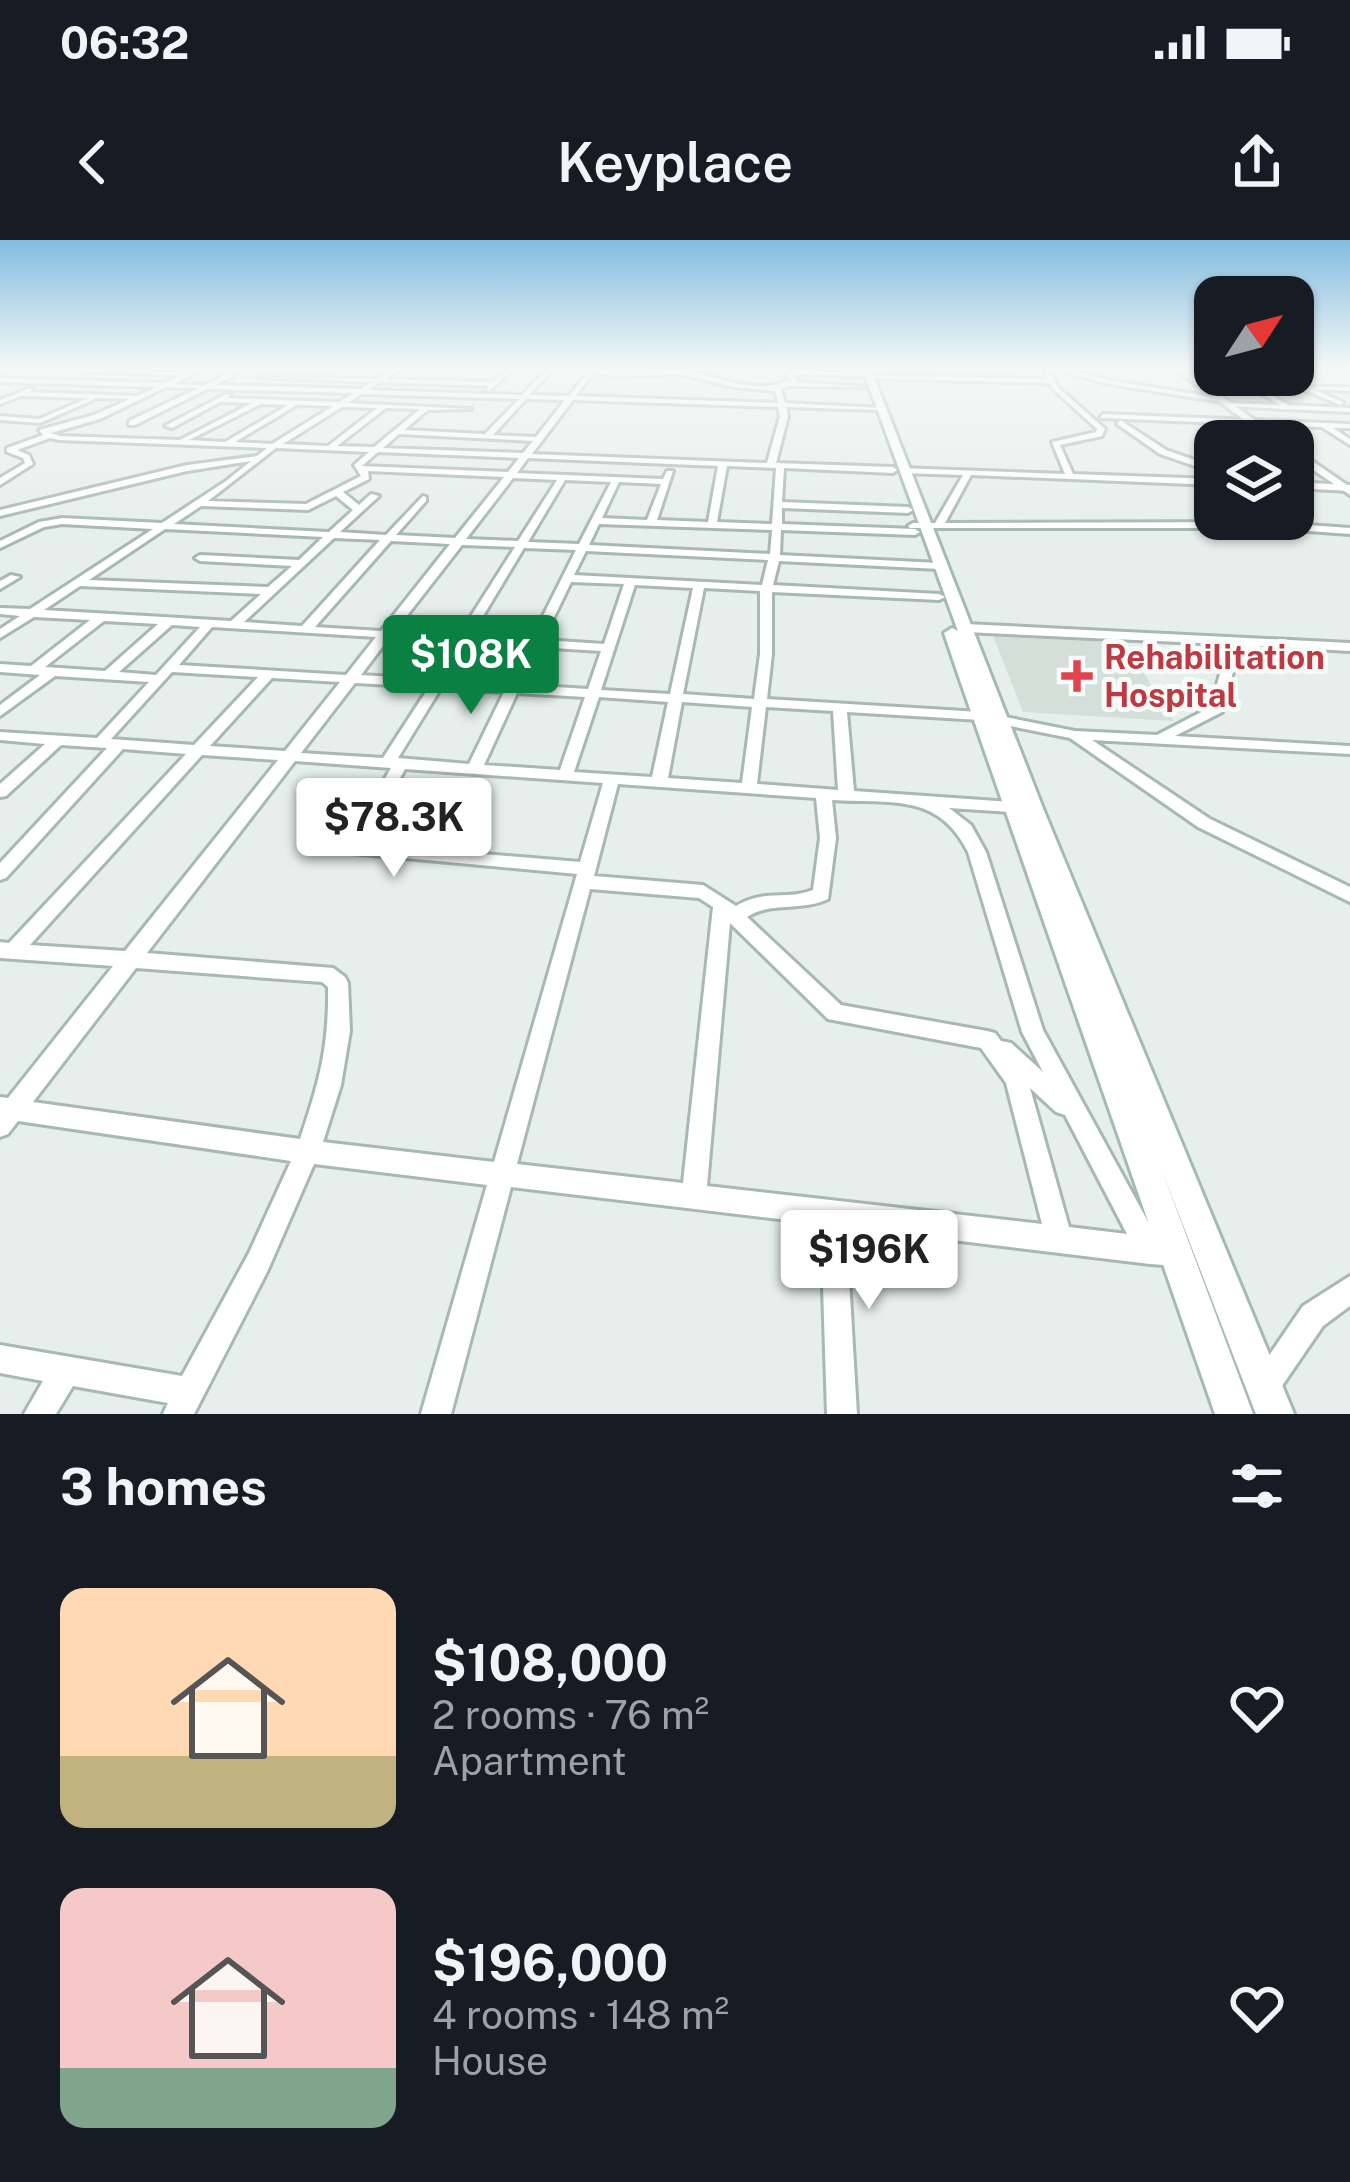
<!DOCTYPE html>
<meta charset="utf-8">
<style>
body{margin:0;font-family:"Public Sans",sans-serif;background:#242831;color:#f1f3f6;height:100vh;display:flex;flex-direction:column;font-size:45px;white-space:nowrap}
*{box-sizing:border-box;margin:0}
p{font-size:39px;color:#9ea1a6}
.icon{flex:none;width:66px;height:66px;fill:none;stroke:currentColor;stroke-width:2;stroke-linecap:round;stroke-linejoin:round}
.map{position:relative;height:1174px;overflow:hidden}
.side{display:flex;flex-direction:column;background:#171b24;flex:1}
.side>*{flex:none}
.needle{width:78px;rotate:54deg}
.buttons{position:absolute;left:1194px;top:36px;display:grid;gap:24px}
.buttons a{display:grid;place-items:center;width:120px;height:120px;border-radius:24px;background:#171b24;box-shadow:0 3px 9px #0004;font-size:60px}
.price{position:absolute;translate:-50% -102px;padding:0 27px;border-radius:12px;background:#fff;color:#222;font-size:39px;line-height:78px;filter:drop-shadow(0 3px 6px #0008)}
.price::after{content:'';position:absolute;left:50%;top:72px;width:36px;height:27px;margin-left:-18px;background:inherit;clip-path:polygon(0 0,100% 0,50% 100%)}
.price.on{background:#0b8043;color:#fff}
ul{padding:0;list-style:none}
li{display:flex;align-items:center;gap:36px;height:300px;padding:0 60px}
li span{display:grid;place-items:center;flex:none;width:336px;height:240px;border-radius:24px;color:#555}
li>.icon{margin-inline-start:auto}
span .icon{width:144px;height:144px;fill:#fffc;stroke-width:1}
li b{font-size:51px}
h2{display:flex;justify-content:space-between;align-items:center;height:144px;padding:0 60px;font-size:51px}
.status{display:flex;justify-content:space-between;align-items:center;height:84px;padding:0 60px;background:#171b24;direction:ltr}
.status svg{height:33px;fill:currentColor}
header{display:flex;justify-content:space-between;align-items:center;height:156px;padding:0 60px;background:#171b24;font-size:54px;font-weight:600}
.map>svg:first-child{display:block}
</style>
<div class="status"><b>06:32</b><svg viewBox="0 0 49 12"><path d="M0 12V9h3v3zM5 12V6h3v6zM10 12V3h3v9zM15 12V0h3v12zM26 1h20v11H26zM47 4h2v5h-2z"/></svg></div>
<header><svg class="icon" aria-label="back" viewBox="0 0 24 24"><path d="M15 5l-7 7 7 7"/></svg>Keyplace<svg class="icon" aria-label="share" viewBox="0 0 24 24"><path d="M12 15V3M7 8l5-5 5 5M5 13v7h14v-7"/></svg></header>
<div class="map">
<svg width="1350" height="1174" viewBox="0 0 1350 1174">
<rect width="100%" height="100%" fill="#e6efeb"/>
<path fill="#d4dfda" d="M992,393l131,7 51,81 -151,-9z"/>
<g fill="none" stroke-linecap="round" stroke-linejoin="round">
<defs>
<g id="minor">
<path d="M47,127l140,6 13,-6h7l-33,17 31,1 37,-18h7l-34,18 145,4 11,-7 -111,-5 117,2 19,-12h7l-17,12 107,3 17,-15h6l-27,24 -3,-2 3,-3 -109,-4 -12,8 154,5 27,-28h6l-26,28 40,1 23,-29c22,8 56,2 84,3 37,2 79,29 114,9l-9,-12h6l3,3 73,3 -2,3 -68,-2 4,6 -2,2 72,5 -79,-1 -7,4 4,13 99,5 -4,2 -94,-3 2,9 -12,47 117,4 4,3 -4,3 -109,-5 -2,34 126,5 5,3 -5,3 -126,-5v16l133,5 5,3 -5,3 -134,-5 -1,25 159,8 5,3 -5,3 -160,-8 -6,24 166,9 6,3 -6,3 -167,-8v62l-5,45 213,13 95,19 82,4 54,-28 13,-48 20,-14 -279,-13 -6,-4 6,-4 385,19v8l-89,-5 -25,15 -14,51 -47,24 175,10v8l-258,-14 118,79 140,68v15l-152,-75 -128,-89 -90,-18 -133,-8 7,79 157,11 8,5 -8,5 -62,-4 22,17 15,27 57,178 114,208 30,6 4,9 -4,9 -9,4 -28,-2 -304,-37 11,187h-30l-6,-190 -310,-37 -60,227h-30l66,-229 -173,-21 -47,108 -73,142h-31l5,-11 -95,-17 -17,28h-32l19,-33 -43,-8v-28l182,31 67,-123 42,-92 -273,-40 -10,13 -8,3v-40l8,1 105,-132 -113,-8v-16l9,1 177,-189 -63,-5 -117,129 -6,2v-17l107,-115 -46,-3 -55,51 -6,1v-13l45,-40 -45,-4v-8l97,6 52,-56 -94,-6 -55,40v-11l40,-30 -40,-3v-8l31,2 59,-46 -56,-3 -34,21v-9l20,-13 -20,-2v-6l30,1 123,-80 -91,-5 -18,3 -44,21v-7l39,-19 23,-4 100,5 64,-42 25,-20 -64,10 -187,45v-6l187,-45 70,-9 10,-8 -208,-8 -9,-2 -33,12 12,5 4,9 -33,21v-7l25,-15 -2,-5 -16,-6v-4l36,-13 -4,-5 55,-15 36,-16 -36,-1 -1,2 -53,23 -40,-3v-4l39,3 49,-21 -67,-2 -21,8v-4l30,-12 3,2 -3,2 107,4 19,-9 -156,-5v-4l164,5 18,-8 -137,-5zM594,132l21,4 66,-2 52,13 42,4 3,12 -202,-7zM166,147l32,1 -69,33v4h6l72,-36 147,4 -15,9 -112,-4 4,-3 -5,-1 -61,32 7,2 48,-26 32,1 -72,37 -120,-4 -9,-3 49,-14zM362,154l157,5 -34,35 -81,-4 24,-20 43,-1 -123,-6zM526,159l39,1 -29,37 -43,-2zM573,160l205,7 2,9 -13,47 -235,-9zM261,164l27,1 -63,37 -36,-2zM297,165l36,1 -61,38 -37,-2zM342,167l35,1 -49,38 -45,-2zM386,168l34,1 -46,38 -37,-1zM399,194l134,7 -10,12 -140,-5zM276,208l93,4 -15,13 7,11 -55,28 -98,-3zM378,212l141,6 -11,14 -146,-6zM528,218l190,8 -10,56 -51,-2 16,-49h-6l-4,8 -146,-6zM727,226l49,2 -4,56 -55,-2zM368,231l136,6 -49,61 -59,-3 30,-34v-4l-3,-1 -37,39 -46,-3 39,-36 -8,-2 -12,11 -16,-13 26,-13zM513,238l44,2 -39,61 -52,-2zM565,240l46,2 -32,62 -51,-2zM619,242l42,2 -14,36 -45,-2zM336,256l17,14 -24,22 -155,-8 27,-18 107,4zM599,284l173,6 -2,24 -181,-9zM165,289l158,8 -24,23 -99,-5 -5,3 5,3 92,5 -24,21 -179,-7zM334,298l46,2 -78,86 -58,-4zM391,301l59,3 -69,87 -66,-4zM462,305l53,2 -56,88 -64,-4zM524,308l52,2 -45,90 -60,-4zM586,311l182,9 -6,25 -188,-10zM571,342l53,2 -20,60 -61,-4zM635,345l58,3 -23,106 -69,-4zM80,346l181,8 -30,27 -187,-11zM704,348l56,3v63l-6,45 -71,-5zM104,381l54,3 -53,47 -60,-4zM172,385l28,2 -44,48 -37,-3zM212,387l164,10 -30,38 -167,-10zM389,398l212,13 -13,38 -227,-14zM172,432l86,5 -64,68 -83,-6zM272,438l68,4 -55,69 -75,-5zM355,443l74,4 -46,71 -82,-5zM441,448l63,4 -35,72 -71,-6zM517,453l68,4 -25,73 -76,-5zM599,457l69,5 -16,75 -78,-5zM682,462l70,5 -10,76 -74,-5zM766,467l67,4 5,79 -81,-6zM202,515l76,5 -153,191 -95,-6zM295,521l96,7 -43,74 3,11 226,21 -83,288 -171,-20 18,-57 9,-54 -2,-48 -3,-6 -12,-9 -186,-15zM405,529l198,14 -23,79 -215,-18zM618,544l198,14 4,40 -7,52c-28,11 -45,-2 -77,16l-33,-21 -109,-9zM832,560c59,4 106,-8 136,52l54,180 21,40 -32,-29 -10,-2 -6,-8 -8,-2 -146,-26 -94,-88c25,-16 54,-5 81,-18l8,-61zM590,649l109,9 14,9 -30,276 -166,-19zM730,683l98,96 153,29 25,35 36,141 -335,-38zM136,728l186,14 6,5c1,60 -9,96 -28,152l-267,-37zM1030,848l26,24 9,3 62,119 -58,-7z"/>
<path d="M1051,127h9l49,13 115,19 -2,3 -113,-18 -53,-15 -6,4 8,14 47,42 -3,7 -42,9 13,29 142,5v6l-244,-10 -26,48 322,-1 83,6v6l-83,-6h-357l-2,-2 5,-3h22l28,-48 -61,-2 -3,-5 166,6 -13,-32 44,-10 1,-3 -44,-40 -4,-6 -180,-5 -2,-3 180,4 -3,-6z"/>
<path d="M1321,127h29v3l-26,-1z"/>
<path d="M1231,135h7l50,30 62,3v4l-124,-6 2,-3 52,2z"/>
<path d="M1267,135h9l29,12h45v4l-38,-2 31,13 -2,3z"/>
<path d="M1103,174l247,10v4h-17l17,11v6l-28,-18 -222,-9z"/>
<path d="M1120,180l46,30 49,17v6l-55,-19 -43,-30z"/>
<path d="M1293,242l57,3v6l-57,-3z"/>
<path d="M11,335l9,2 -20,12v-8z"/>
<path d="M1350,1036v30l-27,20 -48,70 -10,5 -10,-5 -5,-10 5,-10 48,-70z"/>
</g>
<g id="tertiary">
<path d="M1172,127h9l103,74h-11z"/>
<path d="M1293,208l57,39v8l-57,-39z"/>
</g>
<path id="secondary" d="M862,127h8l174,444 250,603h-38l-95,-246 92,246h-38l-256,-737 -15,-44 8,-5 6,3z"/>
</defs>
<use href="#minor" stroke="#a8b8b2" stroke-width="6"/>
<use href="#tertiary" stroke="#a8b8b2" stroke-width="6"/>
<use href="#secondary" stroke="#a4bbb3" stroke-width="6"/>
<use href="#minor" fill="#fff" fill-rule="evenodd"/>
<use href="#tertiary" fill="#fff" fill-rule="evenodd"/>
<use href="#secondary" fill="#fff" fill-rule="evenodd"/>
</g>
<linearGradient id="sky" x2="0" y2="1"><stop stop-color="#84bce0"/><stop offset="0.44" stop-color="#f4f8f6"/><stop offset="1" stop-color="#f4f8f6" stop-opacity="0"/></linearGradient>
<rect width="1350" height="291" fill="url(#sky)"/>
<path fill="#e0444e" stroke="#f7fbf9" stroke-width="4.5" d="M1071 418h12v12h12v12h-12v12h-12v-12h-12v-12h12z"/>
<g text-anchor="middle" dominant-baseline="central" stroke-width="10" stroke-linejoin="round" paint-order="stroke">
<g font-size="33" font-weight="bold" fill="#be3a42" stroke="#f7fbf9" text-anchor="start">
<text x="1104" y="417">Rehabilitation<tspan x="1104" dy="38">Hospital</tspan></text>
</g>
</g>
</svg>
<div class="buttons">
<a><svg class="needle" viewBox="-14 -14 28 28"><path d="M0-13l5 13h-10z" fill="#e53935"/><path d="M0 13l5-13h-10z" fill="#9ea1a6"/></svg></a>
<a><svg class="icon" aria-label="layers" viewBox="0 0 24 24"><path d="M12 4l9 5-9 5-9-5zM3 14l9 5 9-5"/></svg></a>
</div>
<b class="price on" style="left:471px;top:477px">$108K</b>
<b class="price" style="left:394px;top:640px">$78.3K</b>
<b class="price" style="left:869px;top:1072px">$196K</b>
</div>
<section class="side">
<h2>3 homes<svg class="icon" aria-label="filters" viewBox="0 0 24 24"><path d="M4 7h16M4 17h16"/><circle cx="9" cy="7" r="2"/><circle cx="15" cy="17" r="2"/></svg></h2>
<ul>
<li><span style="background:linear-gradient(#ffd9b3 70%,#c2b280 0)"><svg class="icon" aria-label="home" viewBox="0 0 24 24"><path d="M3 11l9-7 9 7M6 9v11h12V9"/></svg></span><div><b>$108,000</b><p>2 rooms · 76 m²</p><p>Apartment</p></div><svg class="icon" aria-label="heart" viewBox="0 0 24 24"><path d="M12 20l-8-8c-3-5 5-10 8-4 3-6 11-1 8 4z"/></svg></li>
<li><span style="background:linear-gradient(#f6c9c9 75%,#7fa58c 0)"><svg class="icon" aria-label="home" viewBox="0 0 24 24"><path d="M3 11l9-7 9 7M6 9v11h12V9"/></svg></span><div><b>$196,000</b><p>4 rooms · 148 m²</p><p>House</p></div><svg class="icon" aria-label="heart" viewBox="0 0 24 24"><path d="M12 20l-8-8c-3-5 5-10 8-4 3-6 11-1 8 4z"/></svg></li>
</ul>
</section>
